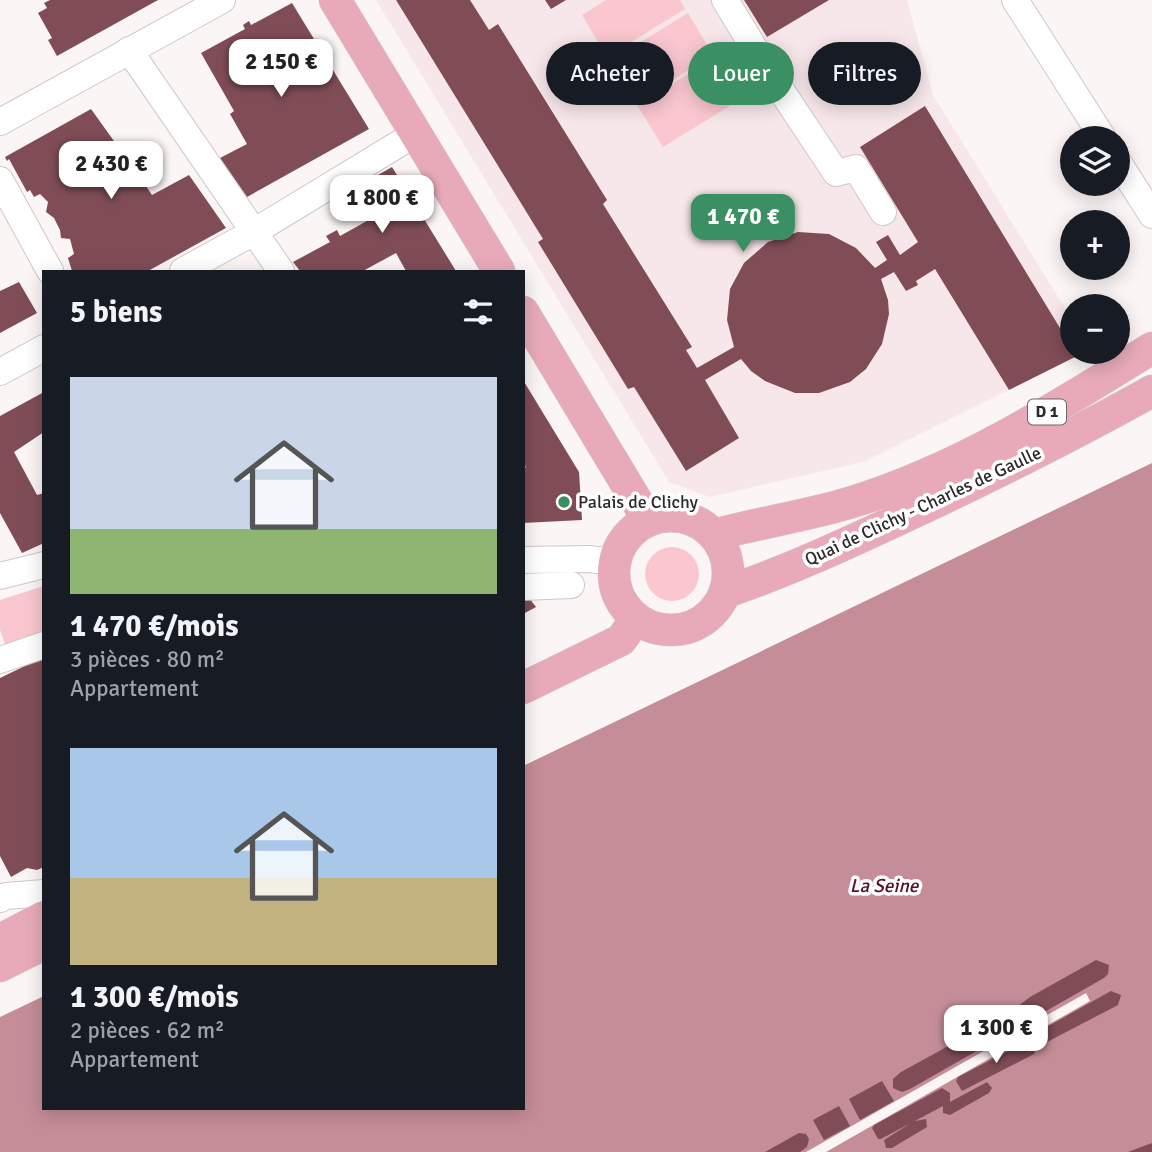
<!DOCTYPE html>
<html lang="fr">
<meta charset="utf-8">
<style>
body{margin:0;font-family:Signika,sans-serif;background:#242831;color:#f1f3f6;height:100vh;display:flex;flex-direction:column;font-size:26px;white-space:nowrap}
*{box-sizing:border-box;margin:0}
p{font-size:23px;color:#9ea1a6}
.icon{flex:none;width:38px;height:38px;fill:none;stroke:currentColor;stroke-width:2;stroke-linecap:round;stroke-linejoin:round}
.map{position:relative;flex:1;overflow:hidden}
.drawer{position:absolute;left:42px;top:270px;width:483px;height:840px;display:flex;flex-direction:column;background:#171b24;border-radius:0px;box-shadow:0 4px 18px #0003}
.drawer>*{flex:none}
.banner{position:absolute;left:546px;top:42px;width:500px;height:63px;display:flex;gap:14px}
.tools{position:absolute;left:1060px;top:126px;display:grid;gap:14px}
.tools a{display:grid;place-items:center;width:70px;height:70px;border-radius:50%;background:#171b24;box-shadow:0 4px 18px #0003;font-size:35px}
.price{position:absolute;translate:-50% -60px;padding:0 16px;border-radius:14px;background:#fff;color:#222;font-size:23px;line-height:46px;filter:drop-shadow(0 2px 4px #0008)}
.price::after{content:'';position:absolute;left:50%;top:42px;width:21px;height:16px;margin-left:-10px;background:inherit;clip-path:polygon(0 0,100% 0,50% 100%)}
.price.selected{background:#3b9063;color:#fff}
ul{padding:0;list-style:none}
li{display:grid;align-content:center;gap:14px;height:371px;padding:0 28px}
li span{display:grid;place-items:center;height:217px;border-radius:0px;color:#555}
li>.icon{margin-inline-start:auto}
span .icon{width:126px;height:126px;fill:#fffc;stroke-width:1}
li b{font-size:30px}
h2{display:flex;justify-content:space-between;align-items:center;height:84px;padding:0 28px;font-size:30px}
.pill{padding:0 24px;border-radius:32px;background:#171b24;box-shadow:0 4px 18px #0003;font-size:24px;line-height:63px}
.pill.selected{background:#3b9063;color:#fff}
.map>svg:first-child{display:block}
</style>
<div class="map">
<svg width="1152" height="1152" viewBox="0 0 1152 1152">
<rect width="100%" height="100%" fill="#fcf5f6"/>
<path fill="#f7e7ea" d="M376,0h531l26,95 140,226v31h13l-223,110 -153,35 -41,-15z"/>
<g fill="#fac7cf">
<path d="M606,0h74l5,9 -78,48 -25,-42z"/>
<path d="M688,13l25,42 -78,48 -25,-42z"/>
<path d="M715,58l26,41 -78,48 -26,-42z"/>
<circle cx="672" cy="574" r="27"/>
<path d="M44,586v49l-38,12 -6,-17v-30z"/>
</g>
<path fill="#c58d97" d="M1152,463v689h-1152v-135l44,-21v112h479v-342z"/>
<path fill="#fcf5f6" d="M1086,993l4,8 -264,151h-20z"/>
<g fill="#804d57">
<path d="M50,0h108l-101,56 -9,-16 4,-2 -14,-25 9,-5 -3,-5z"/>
<path d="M396,0h74l19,30 9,-6 109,176 -4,4 89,143 -6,3 11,18 37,-21 -7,-27 3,-31 14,-26 24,-21 30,-10 31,2 27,14 19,20 12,-8 -11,-18 12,-7 12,20 18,-13 -58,-95 65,-41 152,250 -68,34 -74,-121 -19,12 2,4 -12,6 -12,-19 -13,7 7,21 1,14 -7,30 -16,25 -16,13 -31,11h-24l-30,-12 -14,-10 -10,-12 -36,21 34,58 -53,33 -52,-84 -6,2 -90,-147 5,-3z"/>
<path d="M545,0h21l-15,9z"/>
<path d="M744,0h85l-62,37z"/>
<path d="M292,3l77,126 -122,68 -27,-39 27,-14 -17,-30 4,-3 -33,-58 44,-24 -2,-4 6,-4 2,4z"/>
<path d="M91,109l33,46 10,-2 4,10 -5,4 19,28 37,-20 37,53 -78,43h-76l-4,-13 6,-4 -4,-15 -9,-1 -1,-8 -6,-12 -8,-6 2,-10 -8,-8 -6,3 -4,-7 -3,2 -18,-33 -2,2 -2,-4z"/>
<path d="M392,167l64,104h-50l-10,-18 -33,18h-63l-7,-9 37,-20 -4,-6 11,-6 3,6 43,-24 -2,-4h-11l-6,-9h-7l-5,-9z"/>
<path d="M19,282l18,31 -37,20v-42z"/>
<path d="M523,380l56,92 3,48 -59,3v-54l3,-2 -3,-4z"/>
<path d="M44,392v40l-30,20 23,43 7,-2v50l-22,10 -22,-40v-97z"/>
<path d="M529,598l7,9 -13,7v-15z"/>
<path d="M44,653v214l-7,3 -10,-2 -16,9 -11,-21v-178l29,-14z"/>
<path d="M1096,960l13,5 -1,9 -4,4 -65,37 -17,7 -6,-5 -2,-8 16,-12z"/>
<path d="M1111,991l10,4 -3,10 -71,37 -6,-11 2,-2z"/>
<path d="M1001,1017h6l5,4 -2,11 -100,57 -8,3 -9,-4v-9l8,-7z"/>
<path d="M1027,1041l10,3 -3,10 -72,37 -6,-10 2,-4z"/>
<path d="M882,1081l12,20 -34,19 -11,-21z"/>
<path d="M987,1082l5,6 -3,5 -39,22 -7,-2v-7l-28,15 11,-2 1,8 -35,21h-6l-2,-8 27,-17 -30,16h-3l-6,-11 2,-3 68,-37 8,5v9z"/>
<path d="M839,1106l11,20 -26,14 -11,-20z"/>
<path d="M799,1133l7,1 3,5 -2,8 -7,5h-35z"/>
<path d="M1152,1143v9h-24z"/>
</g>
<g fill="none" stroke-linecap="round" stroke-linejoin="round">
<defs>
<g id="minor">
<path d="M725,0l40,66 71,107 20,-5 27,44"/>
<path d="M1015,0l88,138"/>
<path d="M129,50l152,221"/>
<path d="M0,122l222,-122"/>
<path d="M1118,162l34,53"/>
<path d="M0,180l50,91"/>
<path d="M183,271l69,-38 163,-99"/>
<path d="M0,372l44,-24"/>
<path d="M523,560l66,-1 25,3"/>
<path d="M0,576l44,-11"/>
<path d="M523,587l48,-2"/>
<path d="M0,660l44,-15"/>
<path d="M0,899l6,-3 38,-3"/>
</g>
<g id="major">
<path d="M335,0l164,271"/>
<path d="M523,312l125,208"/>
<circle cx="671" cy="573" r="57"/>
<path d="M714,535c44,-12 91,-19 135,-32 109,-33 207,-95 303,-155"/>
<path d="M726,592c68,-23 132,-54 197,-84 78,-37 154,-75 229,-117"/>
<path d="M523,688l98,-48 15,-21"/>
<path d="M0,940l44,-23"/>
<path d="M0,966l44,-22"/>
</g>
</defs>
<use href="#minor" stroke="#cfc7c8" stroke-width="28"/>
<use href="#major" stroke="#d5d4d4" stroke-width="33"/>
<use href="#minor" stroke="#fff" stroke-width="26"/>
<use href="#major" stroke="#e8aab8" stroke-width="32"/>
</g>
<circle fill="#3b9063" stroke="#fff" stroke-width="2.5" cx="564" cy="502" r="7"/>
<g text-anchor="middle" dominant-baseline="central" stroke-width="7" stroke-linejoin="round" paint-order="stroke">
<rect fill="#fff" stroke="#6b696a" stroke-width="2" x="1028" y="399.5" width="38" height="25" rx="5"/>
<g font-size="16" font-weight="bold" fill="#2c292a">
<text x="1047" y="412">D 1</text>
</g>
<g font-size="18" fill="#2c292a" stroke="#fff" text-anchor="start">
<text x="578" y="502">Palais de Clichy</text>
</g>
<g font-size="18" fill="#2c292a" stroke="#fff">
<text transform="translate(923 506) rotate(-25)">Quai de Clichy - Charles de Gaulle</text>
</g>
<g font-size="19" font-style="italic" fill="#551125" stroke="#fff">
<text x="884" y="886">La Seine</text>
</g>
</g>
</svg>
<div class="tools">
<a><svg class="icon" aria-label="layers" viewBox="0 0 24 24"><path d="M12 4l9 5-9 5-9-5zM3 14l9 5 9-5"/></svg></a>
<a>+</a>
<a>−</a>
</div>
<b class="price" style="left:281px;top:99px">2 150 €</b>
<b class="price" style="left:111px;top:201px">2 430 €</b>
<b class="price" style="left:382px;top:235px">1 800 €</b>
<b class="price selected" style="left:743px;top:254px">1 470 €</b>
<b class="price" style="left:996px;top:1065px">1 300 €</b>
<div class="banner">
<a class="pill">Acheter</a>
<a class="pill selected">Louer</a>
<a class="pill">Filtres</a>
</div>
<section class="drawer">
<h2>5 biens<svg class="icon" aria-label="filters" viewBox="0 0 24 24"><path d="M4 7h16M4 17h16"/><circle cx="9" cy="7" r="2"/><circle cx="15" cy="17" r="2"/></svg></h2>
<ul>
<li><span style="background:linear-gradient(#c9d6e8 70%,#8fb573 0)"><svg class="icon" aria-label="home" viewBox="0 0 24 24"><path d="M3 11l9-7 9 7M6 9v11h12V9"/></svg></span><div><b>1 470 €/mois</b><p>3 pièces · 80 m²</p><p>Appartement</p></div></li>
<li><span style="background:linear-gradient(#a9c7e8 60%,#c2b280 0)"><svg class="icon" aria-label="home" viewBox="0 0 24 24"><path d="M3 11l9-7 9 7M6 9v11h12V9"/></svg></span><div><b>1 300 €/mois</b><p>2 pièces · 62 m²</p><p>Appartement</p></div></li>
</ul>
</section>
</div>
